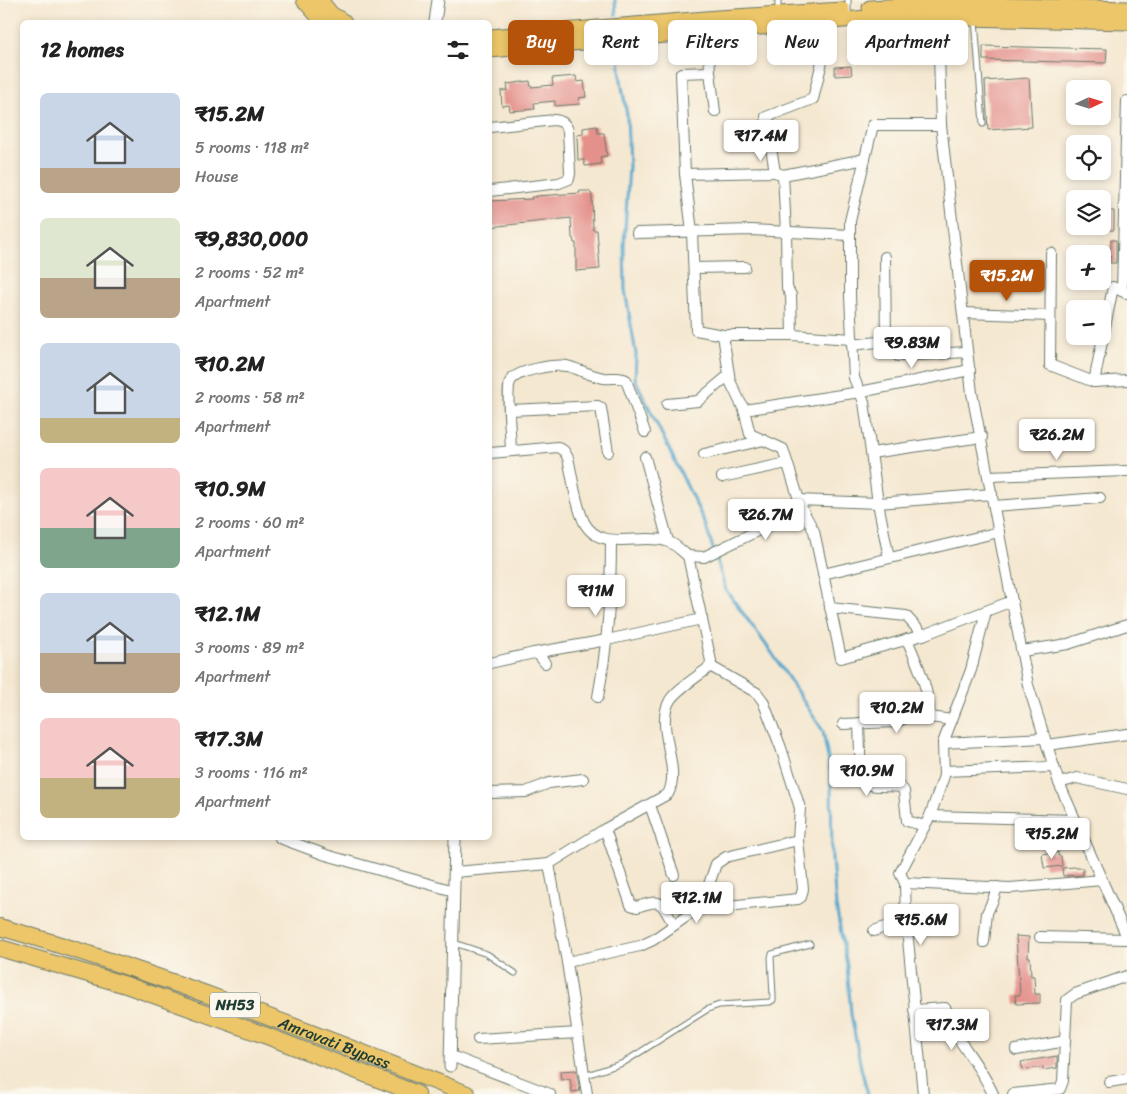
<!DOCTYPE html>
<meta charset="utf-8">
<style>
body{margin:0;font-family:Sriracha,sans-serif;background:#f2f2f2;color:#222;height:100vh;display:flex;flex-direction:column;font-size:19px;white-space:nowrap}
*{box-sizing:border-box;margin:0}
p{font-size:16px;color:#767676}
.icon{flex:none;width:28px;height:28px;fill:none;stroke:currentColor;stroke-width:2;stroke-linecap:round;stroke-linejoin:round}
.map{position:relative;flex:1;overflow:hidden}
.panel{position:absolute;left:20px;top:20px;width:472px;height:820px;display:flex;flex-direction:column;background:#fff;border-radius:8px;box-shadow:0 2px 8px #0003}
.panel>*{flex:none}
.hud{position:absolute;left:508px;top:20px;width:475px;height:45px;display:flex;gap:10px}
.needle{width:32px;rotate:86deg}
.tools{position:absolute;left:1066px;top:80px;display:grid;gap:10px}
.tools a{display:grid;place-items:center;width:45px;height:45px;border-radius:8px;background:#fff;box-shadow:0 2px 8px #0003;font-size:25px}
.price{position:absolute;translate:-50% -42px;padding:0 11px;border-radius:5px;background:#fff;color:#222;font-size:16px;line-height:32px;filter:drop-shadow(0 1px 2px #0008)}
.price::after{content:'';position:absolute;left:50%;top:30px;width:15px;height:11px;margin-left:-8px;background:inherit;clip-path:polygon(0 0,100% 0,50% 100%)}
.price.current{background:#b45309;color:#fff}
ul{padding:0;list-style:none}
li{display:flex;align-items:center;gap:15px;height:125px;padding:0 20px}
li span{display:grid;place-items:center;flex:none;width:140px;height:100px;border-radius:8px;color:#555}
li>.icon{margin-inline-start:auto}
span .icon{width:60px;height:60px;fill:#fffc;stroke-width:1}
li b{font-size:21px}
h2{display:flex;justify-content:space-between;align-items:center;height:60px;padding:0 20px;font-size:21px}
.chip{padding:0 18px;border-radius:8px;background:#fff;box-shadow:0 2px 8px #0003;font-size:18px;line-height:45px}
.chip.current{background:#b45309;color:#fff}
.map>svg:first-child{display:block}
</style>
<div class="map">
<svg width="1127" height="1094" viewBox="0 0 1127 1094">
<rect width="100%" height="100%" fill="#fbf7ec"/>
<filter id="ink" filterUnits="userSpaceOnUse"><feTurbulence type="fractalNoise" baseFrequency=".02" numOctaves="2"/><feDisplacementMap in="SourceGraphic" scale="10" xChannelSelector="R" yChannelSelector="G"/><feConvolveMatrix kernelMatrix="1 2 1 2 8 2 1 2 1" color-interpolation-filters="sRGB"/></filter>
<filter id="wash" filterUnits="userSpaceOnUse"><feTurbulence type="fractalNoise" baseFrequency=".0096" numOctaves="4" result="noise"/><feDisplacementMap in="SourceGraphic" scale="20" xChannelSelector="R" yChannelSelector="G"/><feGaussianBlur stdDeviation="1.12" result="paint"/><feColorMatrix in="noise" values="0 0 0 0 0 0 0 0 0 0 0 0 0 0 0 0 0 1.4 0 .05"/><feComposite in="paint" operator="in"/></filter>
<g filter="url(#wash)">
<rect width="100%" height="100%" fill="#f5e8d1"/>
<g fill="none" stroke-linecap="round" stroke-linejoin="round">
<g stroke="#51a6cd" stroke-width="3">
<path d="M615,0l1,15"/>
<path d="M619,57l2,24 6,34 2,52 -5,78 1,45 11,64 -1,25 70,144 21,67 46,63 51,78 8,44 1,84 4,47 11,59 4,49 10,54 7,26"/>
</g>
</g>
<g id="blocks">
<g fill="#e4908b">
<path d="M983,46l124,3 -1,14 -123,-3z"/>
<path d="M851,66l1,9 -17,1v-9z"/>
<path d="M576,76l1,6 7,-1 2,16 -7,1 1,6 -25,2v-5l-21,2 1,6 -25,2 -1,-6 -7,1 -1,-15 7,-1 -1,-6 23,-3 1,6 22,-2 -1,-7z"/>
<path d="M1029,78l3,49 -44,3 -3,-49z"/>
<path d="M597,126l1,7h6l3,23 -7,1 1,7 -16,2 -1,-6h-6l-1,-25 6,-1v-6z"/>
<path d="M579,191h10l3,4 1,35h4l3,39 -24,2v-28h-2l-1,-5h-1l-1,-20 -81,9v-26l42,-2 -1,-2h6l-1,-1 44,-3z"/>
<path d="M1104,211h10v19h-11z"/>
<path d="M1111,240h5v23h-6z"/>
<path d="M1058,852v4h3l1,10 -18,2 -2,-14z"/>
<path d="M1075,867l1,1h7v7l-20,1 -1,-8z"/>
<path d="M1016,936l13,1 -1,20h2l1,19h3l1,18h5v9l-24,1 -1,-9h5z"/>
<path d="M1057,1056v12l-14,2v-3l-20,3 -2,-8z"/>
<path d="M576,1070l4,21 -8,1 -2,-13 -9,1 -1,-9z"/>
</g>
</g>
</g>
<g filter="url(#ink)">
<use href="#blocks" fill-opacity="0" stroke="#6a796b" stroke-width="1"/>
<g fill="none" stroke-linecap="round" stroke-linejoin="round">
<defs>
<g id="service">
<path d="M778,0v12"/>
<path d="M848,0v12"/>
<path d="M975,20l8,104"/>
<path d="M454,943l33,11 28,19"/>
<path d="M584,1076l39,-13 85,-54 11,-4 51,-3 3,-2v-4l-2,-39 1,-3 38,-10"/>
</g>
<g id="minor">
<path d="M938,18l3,107 31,268 56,292 31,98 68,154"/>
<path d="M708,33l2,39 5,40"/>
<path d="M710,72l-29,1 4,101 7,58 4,98 27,5 7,46 14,29 6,24 33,15 19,60 12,22 27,127 82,-23 89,-34"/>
<path d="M490,127l64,-7c8,1 11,3 14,10l2,43 -1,6 -10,4 -69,8"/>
<path d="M685,174l90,-2"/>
<path d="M783,175l82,-16"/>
<path d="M637,233l114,-3 99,5"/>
<path d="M1051,253l-1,112 44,17 33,-2"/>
<path d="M885,257l1,84 12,15 69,-4"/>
<path d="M694,268l51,-1"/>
<path d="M1122,291l5,-190"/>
<path d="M963,313l87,3"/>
<path d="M723,335h69l60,4"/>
<path d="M792,335l-1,-40 -4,-7 -1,-56 -3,-57 -8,-3 -9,-55 47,-18 20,-83"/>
<path d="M852,345l34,-4"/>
<path d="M1094,382l19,-95 13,6"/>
<path d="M667,404l31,-3 31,-26"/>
<path d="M510,410l88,-4 3,2 7,44"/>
<path d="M744,410l116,-18 110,-22"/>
<path d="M511,451c0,-12 -5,-60 -1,-69 5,-12 45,-18 57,-16 12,3 24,10 37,12 8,1 15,-2 22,2l19,52"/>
<path d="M490,453l68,-6 6,4 4,7c5,21 7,45 16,64 16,31 56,11 82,19 9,2 15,10 22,15l16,1 98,-48"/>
<path d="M871,453l111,-16"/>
<path d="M704,454l60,-14"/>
<path d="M645,457l23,84"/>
<path d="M988,476l139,-5"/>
<path d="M722,477l65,-14"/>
<path d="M798,500l80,3 114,-9"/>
<path d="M994,506l106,-8"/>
<path d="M889,558l-11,-55 -14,-101 -10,-24 -4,-82v-75l23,-96h68"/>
<path d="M823,574l176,-42"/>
<path d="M830,608l76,8 17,19"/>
<path d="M986,611l-15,59 -28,73 1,33 -14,40 -30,57 5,10 105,5 92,-8"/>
<path d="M907,639c10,25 23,50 22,78"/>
<path d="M1022,651l46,-7 59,-19"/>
<path d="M534,653l73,-13 95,-21"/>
<path d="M490,663l44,-10 5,2 6,8"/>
<path d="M598,697c10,-53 13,-104 13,-157"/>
<path d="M859,723l2,57c7,9 29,5 40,7l3,4 3,30 18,5"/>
<path d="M843,724l53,-2 11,-5 9,-2 36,5"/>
<path d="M943,743l101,-5"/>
<path d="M1047,745l80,-11"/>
<path d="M944,771l110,-4"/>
<path d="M1059,783l18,-5 50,11"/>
<path d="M490,793l36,-1 23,-9 34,-4"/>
<path d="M650,805l24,70"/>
<path d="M930,816l145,4"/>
<path d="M605,829l26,76 6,2c27,-9 23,-5 37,18"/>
<path d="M280,838l46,17 128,36"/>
<path d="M549,864l18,98 20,132"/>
<path d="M455,872l94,-8 56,-35 63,-35c14,-26 -13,-66 1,-92 5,-11 28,-25 38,-33l3,-3 1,-5 -23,-105"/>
<path d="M905,883l1,36 17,175"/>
<path d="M697,909l101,-10 3,-2 2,-8 -5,-49 2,-32 -19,-60 -18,-47 -6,-8 -47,-27"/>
<path d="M874,931l32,-12"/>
<path d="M1040,937l87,2"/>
<path d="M984,942l3,-29 6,-13 4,-13"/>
<path d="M567,962l73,-16 13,-6 44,-31 7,-10 12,-35 10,-7 72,-17"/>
<path d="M914,1010l31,-2c5,6 4,15 8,22 13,21 30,41 40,64"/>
<path d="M478,1039l100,-6"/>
<path d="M1016,1050l49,-9"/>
<path d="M451,1056l99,38"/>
<path d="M1109,1082l18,-3"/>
<path d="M1013,1094l47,-5 3,-8 4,-81 8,-6 52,-18"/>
</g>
<g id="tertiary">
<path d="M435,22l3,-22"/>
<path d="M450,1066l5,-228"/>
</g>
<g id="primary">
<path d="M304,0l19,22"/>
<path d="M320,0l11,14 13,8"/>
<path d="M870,8l68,-4 189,5"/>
<path d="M490,37l228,-19 124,-8"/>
<path d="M490,50l377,-32 61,-1 199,5"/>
</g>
<g id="trunk">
<path id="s1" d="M0,927c159,46 314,106 467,167"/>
<path d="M0,948l126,37 141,51 150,58"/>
</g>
</defs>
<use href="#service" stroke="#6a796b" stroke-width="7"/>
<use href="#minor" stroke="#6a796b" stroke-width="12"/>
<use href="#tertiary" stroke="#6a796b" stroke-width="13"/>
<use href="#primary" stroke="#6a796b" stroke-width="17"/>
<use href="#trunk" stroke="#6a796b" stroke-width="18"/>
<use href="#service" stroke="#fff" stroke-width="5"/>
<use href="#minor" stroke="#fff" stroke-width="10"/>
<use href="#tertiary" stroke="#fff" stroke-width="11"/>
<use href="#primary" stroke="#ecc669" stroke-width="15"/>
<use href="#trunk" stroke="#ecc669" stroke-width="16"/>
</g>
</g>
<g text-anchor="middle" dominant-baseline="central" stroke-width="4" stroke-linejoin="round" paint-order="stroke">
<rect fill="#fbf7ec" stroke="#61756b" stroke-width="1" x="210" y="992.5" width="50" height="25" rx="4"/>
<g font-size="15" font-weight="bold" fill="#1f3d34">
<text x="235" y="1005">NH53</text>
</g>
<g font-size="16" fill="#1f3d34" stroke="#fbf7ec">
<text stroke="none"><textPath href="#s1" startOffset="354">Amravati Bypass</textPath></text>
</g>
</g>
</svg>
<div class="tools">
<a><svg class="needle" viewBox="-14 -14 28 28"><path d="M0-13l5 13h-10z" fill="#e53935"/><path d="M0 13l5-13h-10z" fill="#767676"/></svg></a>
<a><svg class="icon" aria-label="locate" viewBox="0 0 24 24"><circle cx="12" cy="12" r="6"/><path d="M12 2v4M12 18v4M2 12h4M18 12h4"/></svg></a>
<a><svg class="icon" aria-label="layers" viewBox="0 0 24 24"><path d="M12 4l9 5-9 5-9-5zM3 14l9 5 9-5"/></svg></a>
<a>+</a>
<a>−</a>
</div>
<b class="price" style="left:761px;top:162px">₹17.4M</b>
<b class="price current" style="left:1007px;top:302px">₹15.2M</b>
<b class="price" style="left:912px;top:369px">₹9.83M</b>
<b class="price" style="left:1057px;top:461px">₹26.2M</b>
<b class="price" style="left:766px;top:541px">₹26.7M</b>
<b class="price" style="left:596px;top:617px">₹11M</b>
<b class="price" style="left:897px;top:734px">₹10.2M</b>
<b class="price" style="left:867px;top:797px">₹10.9M</b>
<b class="price" style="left:1052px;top:860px">₹15.2M</b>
<b class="price" style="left:697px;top:924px">₹12.1M</b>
<b class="price" style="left:921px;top:946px">₹15.6M</b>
<b class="price" style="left:952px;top:1051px">₹17.3M</b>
<div class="hud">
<a class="chip current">Buy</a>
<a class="chip">Rent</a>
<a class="chip">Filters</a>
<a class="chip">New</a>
<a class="chip">Apartment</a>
</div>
<section class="panel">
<h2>12 homes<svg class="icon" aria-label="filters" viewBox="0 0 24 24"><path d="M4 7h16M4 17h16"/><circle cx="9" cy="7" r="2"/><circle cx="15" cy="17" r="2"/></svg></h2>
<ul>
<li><span style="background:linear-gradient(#c9d6e8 75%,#b9a48a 0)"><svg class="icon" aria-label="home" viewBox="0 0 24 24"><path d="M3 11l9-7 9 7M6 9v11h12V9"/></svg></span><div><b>₹15.2M</b><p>5 rooms · 118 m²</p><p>House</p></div></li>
<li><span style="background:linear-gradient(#dfe7d0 60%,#b9a48a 0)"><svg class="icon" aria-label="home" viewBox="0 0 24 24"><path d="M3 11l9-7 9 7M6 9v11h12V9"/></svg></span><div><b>₹9,830,000</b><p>2 rooms · 52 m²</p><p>Apartment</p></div></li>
<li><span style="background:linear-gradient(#c9d6e8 75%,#c2b280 0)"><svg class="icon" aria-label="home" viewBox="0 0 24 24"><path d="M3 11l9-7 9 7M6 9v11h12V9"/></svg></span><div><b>₹10.2M</b><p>2 rooms · 58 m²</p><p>Apartment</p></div></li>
<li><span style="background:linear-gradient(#f6c9c9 60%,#7fa58c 0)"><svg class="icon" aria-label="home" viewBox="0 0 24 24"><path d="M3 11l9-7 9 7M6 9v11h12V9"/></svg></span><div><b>₹10.9M</b><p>2 rooms · 60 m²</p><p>Apartment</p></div></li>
<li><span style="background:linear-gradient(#c9d6e8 60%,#b9a48a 0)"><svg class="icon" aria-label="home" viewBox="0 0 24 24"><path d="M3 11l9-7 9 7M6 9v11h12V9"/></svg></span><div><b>₹12.1M</b><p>3 rooms · 89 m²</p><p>Apartment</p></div></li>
<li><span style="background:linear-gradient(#f6c9c9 60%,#c2b280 0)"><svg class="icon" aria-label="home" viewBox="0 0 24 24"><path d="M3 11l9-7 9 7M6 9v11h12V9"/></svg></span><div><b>₹17.3M</b><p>3 rooms · 116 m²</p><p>Apartment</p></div></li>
</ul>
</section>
</div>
